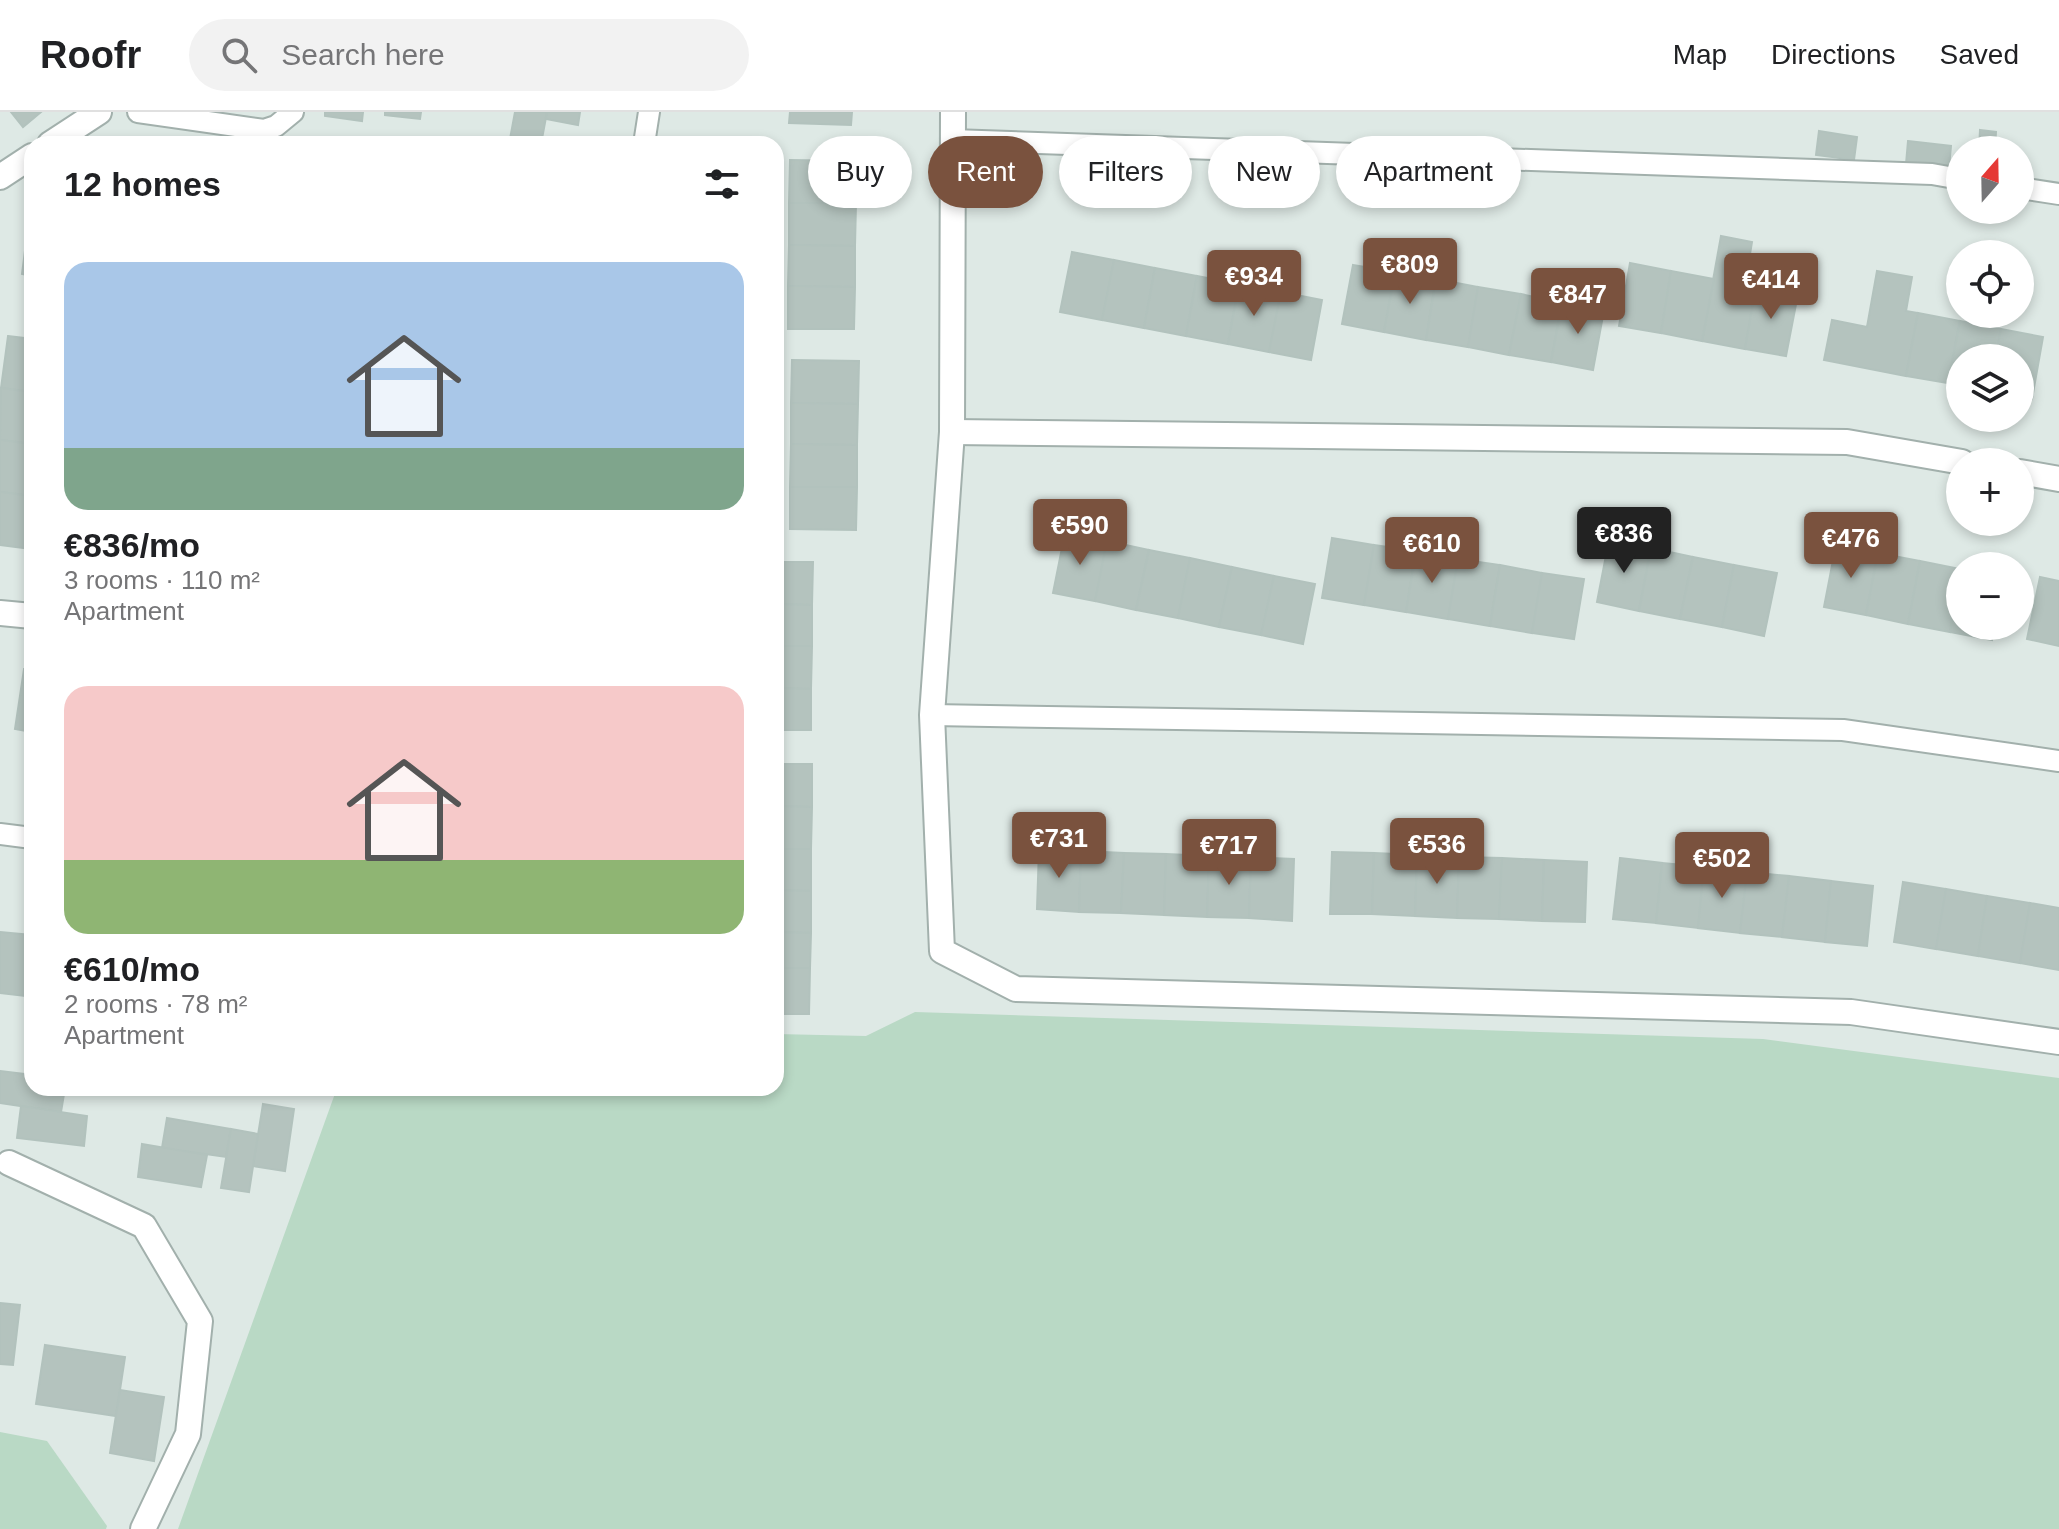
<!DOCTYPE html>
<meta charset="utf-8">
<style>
body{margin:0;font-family:Arial,sans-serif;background:#f2f2f2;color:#202124;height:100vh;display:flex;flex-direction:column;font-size:30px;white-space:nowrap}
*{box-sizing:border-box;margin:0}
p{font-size:26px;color:#757577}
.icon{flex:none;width:44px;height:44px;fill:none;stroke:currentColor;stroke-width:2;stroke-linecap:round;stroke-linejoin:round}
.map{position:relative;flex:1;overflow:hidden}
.panel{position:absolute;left:24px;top:24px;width:760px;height:960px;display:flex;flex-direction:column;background:#fff;border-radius:24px;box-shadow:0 4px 12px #0003}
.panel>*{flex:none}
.guide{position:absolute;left:808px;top:24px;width:760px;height:72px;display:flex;gap:16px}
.needle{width:52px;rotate:20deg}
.tools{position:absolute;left:1946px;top:24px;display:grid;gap:16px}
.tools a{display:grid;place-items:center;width:88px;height:88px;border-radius:50%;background:#fff;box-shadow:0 4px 12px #0003;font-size:40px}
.price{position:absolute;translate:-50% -68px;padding:0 18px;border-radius:8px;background:#7a523e;color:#fff;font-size:26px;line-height:52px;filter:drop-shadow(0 2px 4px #0008)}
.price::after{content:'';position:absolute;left:50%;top:48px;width:24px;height:18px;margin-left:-12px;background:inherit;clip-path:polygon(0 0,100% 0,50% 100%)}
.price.active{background:#222;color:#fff}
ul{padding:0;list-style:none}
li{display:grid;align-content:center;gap:16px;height:424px;padding:0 40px}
li span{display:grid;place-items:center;height:248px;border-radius:24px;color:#555}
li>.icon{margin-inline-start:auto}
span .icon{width:144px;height:144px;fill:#fffc;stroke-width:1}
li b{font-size:34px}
h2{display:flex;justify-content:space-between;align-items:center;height:96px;padding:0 40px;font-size:34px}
.pill{padding:0 28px;border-radius:36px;background:#fff;box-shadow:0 4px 12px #0003;font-size:28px;line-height:72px}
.pill.active{background:#7a523e;color:#fff}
header{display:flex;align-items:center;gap:48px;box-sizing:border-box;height:112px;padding:0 40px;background:#fff;border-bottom:2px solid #e0e0e0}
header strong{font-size:38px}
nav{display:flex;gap:44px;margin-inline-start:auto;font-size:28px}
.search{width:560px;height:72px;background:#f2f2f2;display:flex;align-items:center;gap:20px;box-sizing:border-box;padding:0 28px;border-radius:44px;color:#757577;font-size:30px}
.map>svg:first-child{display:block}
</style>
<header>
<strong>Roofr</strong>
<div class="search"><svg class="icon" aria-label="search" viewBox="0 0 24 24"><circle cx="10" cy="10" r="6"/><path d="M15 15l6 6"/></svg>Search here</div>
<nav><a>Map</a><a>Directions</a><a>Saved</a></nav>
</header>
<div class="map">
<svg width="2059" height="1417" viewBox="0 0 2059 1417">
<rect width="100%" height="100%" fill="#dee9e5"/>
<g fill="#b9d9c5">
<path d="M915,900l848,27 296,39v451h-1881l159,-441h439v-54l90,2z"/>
<path d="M0,1320l47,9 60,85 -1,3h-106z"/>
</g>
<g fill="#b4c3be" stroke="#b2c2bd" stroke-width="2">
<path d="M11,0h30l-18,15z"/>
<path d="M325,0h38l-1,9 -37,-5z"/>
<path d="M385,0h36l-1,7 -35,-4z"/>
<path d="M515,0h32l-6,32 -31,-5z"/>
<path d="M547,0h33l-2,13 -32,-6z"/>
<path d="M790,0h62l-1,13 -62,-2z"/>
<path d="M1980,18l16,2 -1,18h-16z"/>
<path d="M1819,19l38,6 -3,23 -38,-5z"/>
<path d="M1908,29l43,5 -2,22 -43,-4z"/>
<path d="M790,48l66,1v42h-67z"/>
<path d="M789,91h67l-1,43 -66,-1z"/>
<path d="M30,100l2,1v63l-10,-2z"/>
<path d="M1721,124l31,6 -7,42 11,2 -11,63 -43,-8z"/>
<path d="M789,133l66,1v41l-67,-1z"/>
<path d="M1072,140l42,8 -12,60 -42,-8z"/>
<path d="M1114,148l41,8 -11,60 -42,-8z"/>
<path d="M1630,151l41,8 -10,62 -42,-7z"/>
<path d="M1353,153l42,7 -11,60 -42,-8z"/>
<path d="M1155,156l42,8 -11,60 -42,-8z"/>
<path d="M1671,159l43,8 -12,62 -41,-8z"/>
<path d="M1877,159l35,6 -6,34 12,2 -12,63 -82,-16 8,-40 35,7z"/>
<path d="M1395,160l41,7 -10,61 -42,-8z"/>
<path d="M1197,164l42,8 -11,60 -42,-8z"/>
<path d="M1436,167l42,8 -10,60 -42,-7z"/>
<path d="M1239,172l42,8 -12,60 -41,-8z"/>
<path d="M788,174l67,1 -1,42h-66z"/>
<path d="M1756,174l42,8 -12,62 -41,-7z"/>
<path d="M1478,175l43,7 -12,61 -41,-8z"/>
<path d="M1281,180l41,8 -11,60 -42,-8z"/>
<path d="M1521,182l41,9 -11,59 -42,-7z"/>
<path d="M1562,191l42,7 -11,60 -42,-8z"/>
<path d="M1918,201l42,8 -12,62 -42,-7z"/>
<path d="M1960,209l41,8 -5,29h-36v28l-12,-3z"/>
<path d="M2001,217l42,8 -11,62 -12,-2v-39h-24z"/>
<path d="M8,224l24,3v53l-31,-4z"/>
<path d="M792,248l67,1 -1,43 -67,-1z"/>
<path d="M1,276l31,4v52l-32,-4z"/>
<path d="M791,291l67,1 -1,41 -66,-1z"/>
<path d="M0,328l32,4v52l-32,-4z"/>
<path d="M791,332l66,1v42h-67z"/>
<path d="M790,375h67l-1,43 -66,-1z"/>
<path d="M0,380l32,4v53l-32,-4z"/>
<path d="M1065,421l42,8 -12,60 -42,-8z"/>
<path d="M1332,426l42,7 -10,60 -42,-7z"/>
<path d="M1609,428l42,8 -12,63 -42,-9z"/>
<path d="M1107,429l42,9 -13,60 -41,-9z"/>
<path d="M1374,433l42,6 -10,61 -42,-7z"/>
<path d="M1836,433l42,8 -12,62 -42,-8z"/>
<path d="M1651,436l42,9 -13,62 -41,-8z"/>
<path d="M1149,438l41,8 -12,60 -42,-8z"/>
<path d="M1416,439l42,8 -10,60 -42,-7z"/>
<path d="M1878,441l42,8 -12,63 -42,-9z"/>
<path d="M1693,445l41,8 -12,62 -42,-8z"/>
<path d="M1190,446l42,9 -13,60 -41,-9z"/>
<path d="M1458,447l42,6 -10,61 -42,-7z"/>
<path d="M1920,449l40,8 -10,63 -42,-8z"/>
<path d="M776,450h37l-1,43 -36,-1z"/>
<path d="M1500,453l42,8 -10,60 -42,-7z"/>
<path d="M1734,453l43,8 -13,63 -42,-9z"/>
<path d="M1232,455l42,9 -13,59 -42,-8z"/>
<path d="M1542,461l42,6 -10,60 -42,-6z"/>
<path d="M1274,464l41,8 -12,60 -42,-9z"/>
<path d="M2040,465l19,4v65l-32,-7z"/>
<path d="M1960,469v45h34l-2,14 -42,-8z"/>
<path d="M776,492l36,1v41h-36z"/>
<path d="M776,534h36l-1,43 -35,-1z"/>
<path d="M24,557l8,1v62l-17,-3z"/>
<path d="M776,576l35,1v41h-35z"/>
<path d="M776,652h36v43l-36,-1z"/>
<path d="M776,694l36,1 -1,42h-35z"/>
<path d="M776,737h35v42l-35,-1z"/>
<path d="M1039,737l42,2 -2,61 -42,-3z"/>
<path d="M1081,739l43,2 -3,60 -42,-1z"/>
<path d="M1332,740l42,1 -2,61h-42z"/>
<path d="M1124,741l42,1 -2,61 -43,-2z"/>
<path d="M1374,741l43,2 -2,61 -43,-2z"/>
<path d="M1166,742l43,2 -2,61 -43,-2z"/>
<path d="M1417,743l42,2 -2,61 -42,-2z"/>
<path d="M1209,744l42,1 -2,61 -42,-1z"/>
<path d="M1251,745l43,2 -2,62 -43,-3z"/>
<path d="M1459,745l43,1 -3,61 -42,-1z"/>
<path d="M1502,746l42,2 -2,61 -43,-2z"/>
<path d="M1620,746l42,5 -6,60 -43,-4z"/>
<path d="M1544,748l43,2 -2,60 -43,-1z"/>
<path d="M1662,751l42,4 -6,61 -42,-5z"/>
<path d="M1704,755l43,5 -7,61 -42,-5z"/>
<path d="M1747,760l42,4 -7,61 -42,-4z"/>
<path d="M1789,764l42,5 -6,61 -43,-5z"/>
<path d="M1831,769l42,5 -6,60 -42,-4z"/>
<path d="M1903,770l43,7 -10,60 -42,-7z"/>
<path d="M1946,777l41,7 -9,60 -42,-7z"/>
<path d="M776,778l35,1v42l-35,-1z"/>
<path d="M1987,784l43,7 -10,60 -42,-7z"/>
<path d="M2030,791l29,5v62l-39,-7z"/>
<path d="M0,820l31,3 -6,61 -25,-3z"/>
<path d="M776,820l35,1 -1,35h-34z"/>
<path d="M31,823l1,1v60h-7z"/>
<path d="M776,856h34l-1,46h-33z"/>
<path d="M0,959l32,4v13h33l-4,24 -61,-9z"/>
<path d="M263,992l31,5 -9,62 -32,-5z"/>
<path d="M21,994l66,10 -3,30 -67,-8z"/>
<path d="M167,1006l64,11 -5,28 -64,-9z"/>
<path d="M231,1017l27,5 -9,58 -28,-4z"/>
<path d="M142,1032l65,11 -6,32 -63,-10z"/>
<path d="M0,1191l20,2 -7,60 -13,-1z"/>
<path d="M45,1233l80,12 -9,59 -80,-12z"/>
<path d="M120,1278l44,7 -10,64 -44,-8z"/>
</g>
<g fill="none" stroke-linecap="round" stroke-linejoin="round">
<defs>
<g id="service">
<path d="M138,0l126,18 12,-4 17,-14"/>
<path d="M952,28l980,34 28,5"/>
<path d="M644,32l5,-32"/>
<path d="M2020,76l39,6"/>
<path d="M932,603l911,15 216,31"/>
<path d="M0,722l32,4"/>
</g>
<g id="minor">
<path d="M953,0l-1,320 -20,283 10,236 74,38 835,23 208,30"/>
<path d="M50,32l49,-32"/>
<path d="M0,65l32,-21"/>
<path d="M952,320l895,10 115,20"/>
<path d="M2020,360l39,7"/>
<path d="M0,501l32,3"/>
<path d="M9,1051l135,63 56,95 -12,113 -45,95"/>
</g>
</defs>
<use href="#service" stroke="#a2b0ac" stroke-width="24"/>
<use href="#minor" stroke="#a2b0ac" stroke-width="28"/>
<use href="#service" stroke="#fff" stroke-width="20"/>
<use href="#minor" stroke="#fff" stroke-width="24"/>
</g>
</svg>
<div class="tools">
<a><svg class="needle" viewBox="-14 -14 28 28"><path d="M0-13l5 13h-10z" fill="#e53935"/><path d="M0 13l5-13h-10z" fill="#757577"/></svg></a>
<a><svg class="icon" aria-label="locate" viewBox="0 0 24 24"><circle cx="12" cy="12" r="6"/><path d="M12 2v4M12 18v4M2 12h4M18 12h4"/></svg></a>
<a><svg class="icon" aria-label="layers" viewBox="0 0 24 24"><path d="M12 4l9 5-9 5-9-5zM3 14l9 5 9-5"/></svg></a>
<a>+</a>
<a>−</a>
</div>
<b class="price" style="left:1410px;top:194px">€809</b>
<b class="price" style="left:1254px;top:206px">€934</b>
<b class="price" style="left:1771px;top:209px">€414</b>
<b class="price" style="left:1578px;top:224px">€847</b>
<b class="price" style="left:1080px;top:455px">€590</b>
<b class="price active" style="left:1624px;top:463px">€836</b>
<b class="price" style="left:1851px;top:468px">€476</b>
<b class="price" style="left:1432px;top:473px">€610</b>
<b class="price" style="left:1059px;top:768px">€731</b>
<b class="price" style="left:1437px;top:774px">€536</b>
<b class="price" style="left:1229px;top:775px">€717</b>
<b class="price" style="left:1722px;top:788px">€502</b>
<div class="guide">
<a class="pill">Buy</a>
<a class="pill active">Rent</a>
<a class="pill">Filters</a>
<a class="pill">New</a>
<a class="pill">Apartment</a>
</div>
<section class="panel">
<h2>12 homes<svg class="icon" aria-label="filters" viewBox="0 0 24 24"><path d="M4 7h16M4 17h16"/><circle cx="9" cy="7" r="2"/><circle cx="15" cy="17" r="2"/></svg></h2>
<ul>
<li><span style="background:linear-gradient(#a9c7e8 75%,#7fa58c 0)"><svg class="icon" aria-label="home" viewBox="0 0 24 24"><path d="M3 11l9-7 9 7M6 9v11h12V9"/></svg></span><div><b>€836/mo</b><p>3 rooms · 110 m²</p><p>Apartment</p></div></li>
<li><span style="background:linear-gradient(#f6c9c9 70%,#8fb573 0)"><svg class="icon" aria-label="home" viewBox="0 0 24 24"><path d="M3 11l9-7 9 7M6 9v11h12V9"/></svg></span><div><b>€610/mo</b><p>2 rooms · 78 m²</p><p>Apartment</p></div></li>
</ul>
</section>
</div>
